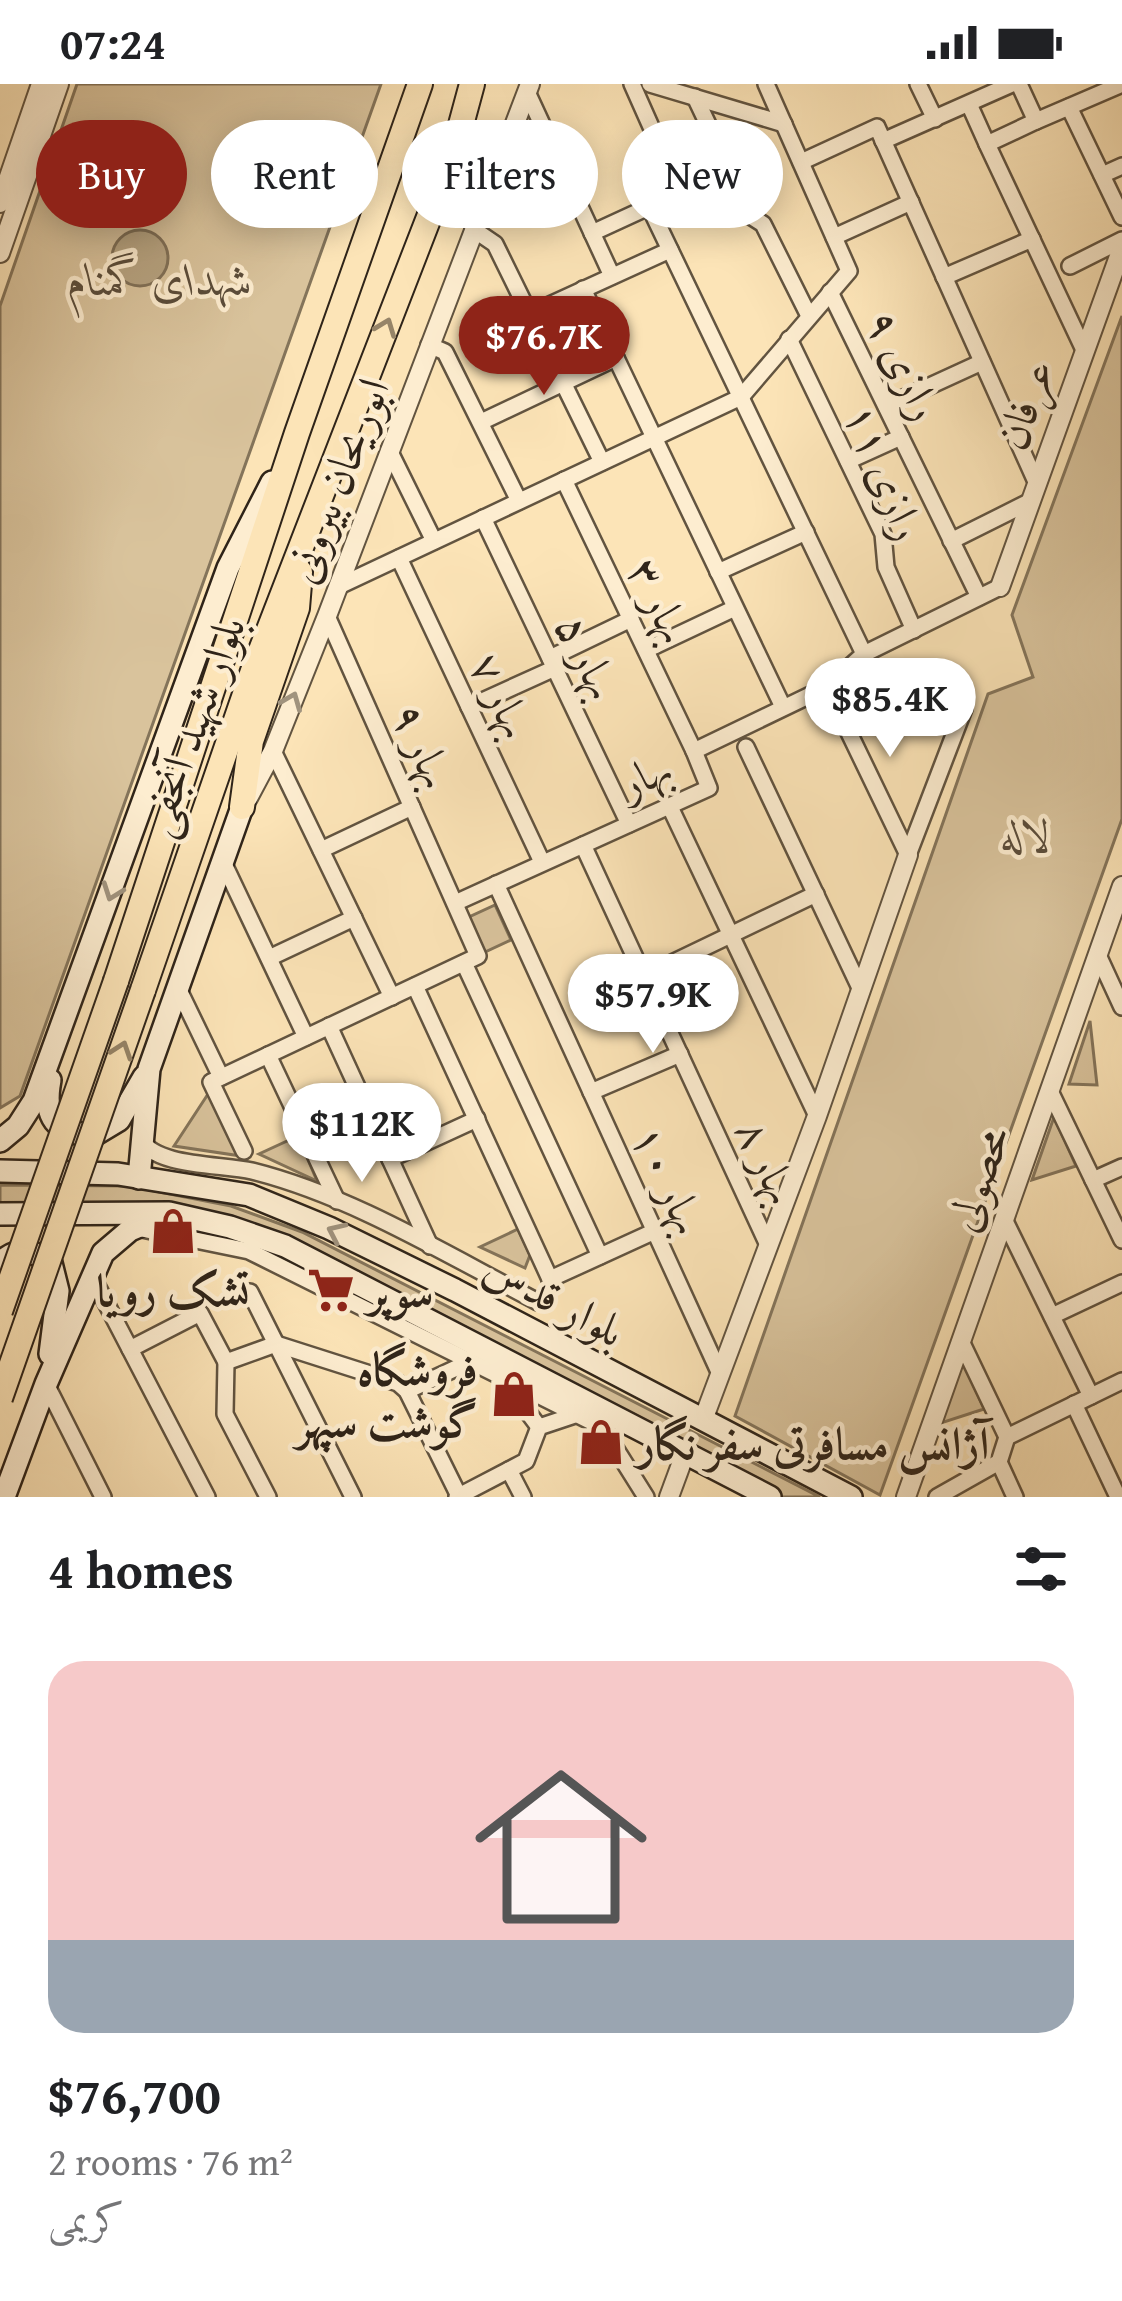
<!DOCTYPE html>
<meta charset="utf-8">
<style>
body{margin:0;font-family:"Gentium Book Plus",Amiri,serif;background:#f2f2f2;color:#202124;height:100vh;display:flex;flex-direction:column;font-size:45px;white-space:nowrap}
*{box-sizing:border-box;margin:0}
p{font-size:39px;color:#757577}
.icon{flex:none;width:66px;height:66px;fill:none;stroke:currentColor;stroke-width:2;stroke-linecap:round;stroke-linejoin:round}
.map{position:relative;height:1413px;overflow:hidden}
.panel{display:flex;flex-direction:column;background:#fff;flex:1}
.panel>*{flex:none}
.hud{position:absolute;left:36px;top:36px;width:1050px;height:108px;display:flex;gap:24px}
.price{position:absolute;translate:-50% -102px;padding:0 27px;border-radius:42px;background:#fff;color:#222;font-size:39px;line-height:78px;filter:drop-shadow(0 3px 6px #0008)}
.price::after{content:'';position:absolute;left:50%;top:72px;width:36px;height:27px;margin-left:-18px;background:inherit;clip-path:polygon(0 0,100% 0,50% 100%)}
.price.active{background:#8f2418;color:#fff}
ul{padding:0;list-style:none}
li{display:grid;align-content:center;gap:24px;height:636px;padding:0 48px}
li+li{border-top:3px solid #e0e0e0}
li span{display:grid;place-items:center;height:372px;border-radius:36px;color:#555}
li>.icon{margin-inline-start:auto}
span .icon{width:216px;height:216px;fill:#fffc;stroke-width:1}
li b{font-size:51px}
h2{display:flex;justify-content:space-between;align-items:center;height:144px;padding:0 48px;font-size:51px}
.chip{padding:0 42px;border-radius:54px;background:#fff;box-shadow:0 6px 30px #0003;font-size:42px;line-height:108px}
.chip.active{background:#8f2418;color:#fff}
.status{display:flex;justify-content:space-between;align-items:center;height:84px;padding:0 60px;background:#fff;direction:ltr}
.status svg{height:33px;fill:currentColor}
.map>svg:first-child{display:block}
</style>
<div class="status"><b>07:24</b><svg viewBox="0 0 49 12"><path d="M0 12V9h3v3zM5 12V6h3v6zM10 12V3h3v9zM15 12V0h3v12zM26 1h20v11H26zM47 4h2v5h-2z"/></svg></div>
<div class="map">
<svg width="1122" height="1413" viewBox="0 0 1122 1413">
<rect width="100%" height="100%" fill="#fce4b7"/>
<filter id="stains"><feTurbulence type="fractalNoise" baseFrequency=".00167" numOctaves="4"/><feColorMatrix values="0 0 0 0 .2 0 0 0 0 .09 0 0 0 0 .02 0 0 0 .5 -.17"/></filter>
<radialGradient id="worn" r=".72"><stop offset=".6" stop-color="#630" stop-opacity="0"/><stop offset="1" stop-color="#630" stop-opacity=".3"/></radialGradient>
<g fill="#d9c39c" stroke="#84745a" stroke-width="3">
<path d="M77,0h304l-361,1012 -20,12v-802z"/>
<path d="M1122,232v503l-242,676 -145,-79 253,-722 45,-17 -21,-62z"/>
<path d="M495,821l16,35 -26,12 -16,-35z"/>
<path d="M1090,937l7,64 -28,-1z"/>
<path d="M210,1007l31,65 -67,-10z"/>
<path d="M1054,1033l22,49 -44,14z"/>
<path d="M298,1052l19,45 -58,-27z"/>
<path d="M0,1101l129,1 102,20 71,26 518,265h-39l-498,-259 -70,-24 -213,-7z"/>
<path d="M518,1145l12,26 -5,13 -45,-21z"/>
<path d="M962,1276l22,49 -43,14z"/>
</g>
<circle fill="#b6a381" stroke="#807057" stroke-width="3" cx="140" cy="174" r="28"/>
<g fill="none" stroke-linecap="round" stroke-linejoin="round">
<defs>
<g id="minor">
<path d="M632,0l48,108"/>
<path d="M650,0l134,40"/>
<path d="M918,0l17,35"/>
<path d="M527,8l85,184"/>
<path d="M695,13l57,120 11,7 46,92"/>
<path d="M969,20l18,40 49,-23 -17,-37"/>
<path d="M1069,23l53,110"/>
<path d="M1036,37l86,-37"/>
<path d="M883,57l129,-57"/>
<path d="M987,60l98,208"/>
<path d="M801,78l76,-35 160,357"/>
<path d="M1102,91l20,-9"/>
<path d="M649,122l215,448"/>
<path d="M473,145l22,15 107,218"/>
<path d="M592,149l137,-63"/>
<path d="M834,153l77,-35"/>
<path d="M1070,182l52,-26"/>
<path d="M944,193l88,-38"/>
<path d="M583,205l200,418"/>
<path d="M830,208l149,305"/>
<path d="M532,229l138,-63"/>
<path d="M789,255l94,195 3,33 28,63"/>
<path d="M429,261l16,7 74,149"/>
<path d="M886,322l96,-44"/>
<path d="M481,338l135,-64"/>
<path d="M389,366l45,91"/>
<path d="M848,377l53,-24"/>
<path d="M564,396l130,271"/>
<path d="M483,434l146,306"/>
<path d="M951,457l80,-40"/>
<path d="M399,474l143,304"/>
<path d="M718,488l88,-40"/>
<path d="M337,503l404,-190 108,-126 -83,-187"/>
<path d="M646,566l89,-42"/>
<path d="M550,574l81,-39"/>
<path d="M827,603l81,168"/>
<path d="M469,623l86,-39"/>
<path d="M746,663l115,243"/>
<path d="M273,667l119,246"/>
<path d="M670,723l147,309"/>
<path d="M583,761l185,400"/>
<path d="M321,766l91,-43"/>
<path d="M908,771l56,-146"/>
<path d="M223,778l83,175"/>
<path d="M496,800l224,490"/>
<path d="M455,819l254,-115 -15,-37 133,-64 37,-33 136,-67"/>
<path d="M1098,871l24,52"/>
<path d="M269,874l85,-40"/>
<path d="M464,879l136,293"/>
<path d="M645,892l171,-82"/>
<path d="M415,902l135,293"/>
<path d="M178,904l43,89"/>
<path d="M329,942l101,220"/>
<path d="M268,971l69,146"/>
<path d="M1050,1007l72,149"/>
<path d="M591,1008l89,-38"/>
<path d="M141,1055c13,28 82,25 111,32 100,25 195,84 286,131"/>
<path d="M244,1067l-33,-69 267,-126 -151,-340"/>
<path d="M390,1075l87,-40"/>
<path d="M1093,1096l29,-13"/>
<path d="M1004,1135l87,177"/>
<path d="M137,1144l112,23 353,176 44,70"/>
<path d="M92,1192l115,221"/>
<path d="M550,1195l105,-48"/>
<path d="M250,1208l103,205"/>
<path d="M1052,1232l70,-33"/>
<path d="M961,1257l46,96"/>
<path d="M130,1265l70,-36 26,49 50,-18 122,39 9,8 52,105"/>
<path d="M226,1278l-1,52 43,83"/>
<path d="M46,1300l57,113"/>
<path d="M509,1303l30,40"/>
<path d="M407,1307l60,-28"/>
<path d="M1074,1320l44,93"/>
<path d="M999,1378l16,35"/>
<path d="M509,1386l14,27"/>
<path d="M457,1413l69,-36 13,-34 36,-12"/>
<path d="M937,1413l62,-35 8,-25 115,-56"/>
</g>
<g id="tertiary">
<path d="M0,119l41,-119"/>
<path d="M0,169l59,-169"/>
<path d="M1000,503l122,-339"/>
<path d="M248,714l25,-47 54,-135 203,-532"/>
<path d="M703,1336l114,-304 91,-261"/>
<path d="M669,1413l17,-46"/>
<path d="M906,1413l216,-611"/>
</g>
<g id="secondary">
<path d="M50,996c-7,37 5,54 44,55l25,-15 25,-43"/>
<path d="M0,1057l18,-15 16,-25 194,-533 44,-86"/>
<path d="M0,1087l118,3 131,21 80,33 126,62 396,207"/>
<path d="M139,1094l10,-109 93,-262"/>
<path d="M0,1130l169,-1 61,14 55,19 485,251"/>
<path d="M0,1179c17,-16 33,-14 51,0l7,28 -8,63"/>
<path d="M4,1413l42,-113 57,-131 27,-23 33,-14"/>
</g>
<g id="primary">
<path d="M242,723l9,-66 46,-133 3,-36"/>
<path d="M116,897l181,-548 123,-349"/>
<path d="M143,906l110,-319 199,-513 20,-74"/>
</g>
</defs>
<use href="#minor" stroke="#625440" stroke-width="20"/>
<use href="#tertiary" stroke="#625440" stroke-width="22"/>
<use href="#secondary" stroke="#2f2419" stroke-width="26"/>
<use href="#primary" stroke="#2f2419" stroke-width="28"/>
<use href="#minor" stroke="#fdedd0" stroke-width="15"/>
<use href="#tertiary" stroke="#fdedd0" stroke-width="18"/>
<use href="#secondary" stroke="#fdedd0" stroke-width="21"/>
<use href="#primary" stroke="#fce4b7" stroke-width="24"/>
<defs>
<g id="primary-bridge">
<path d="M0,1227l116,-330"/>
<path d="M0,1314l143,-408"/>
</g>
</defs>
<use href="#primary-bridge" stroke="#2f2419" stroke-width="28" stroke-linecap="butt"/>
<use href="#primary-bridge" stroke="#fce4b7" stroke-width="24"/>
</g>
<defs><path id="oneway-chevron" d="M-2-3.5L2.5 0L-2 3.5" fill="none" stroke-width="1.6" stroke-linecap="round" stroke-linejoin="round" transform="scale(3)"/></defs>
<g stroke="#968468">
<use href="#oneway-chevron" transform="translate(386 243) rotate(-69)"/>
<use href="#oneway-chevron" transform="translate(122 966) rotate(-71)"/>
</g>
<g stroke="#a0937e">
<use href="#oneway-chevron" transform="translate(292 617) rotate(-68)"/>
<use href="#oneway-chevron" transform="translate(112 808) rotate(110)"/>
<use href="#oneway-chevron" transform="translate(336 1148) rotate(-155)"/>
</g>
<defs>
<symbol id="shop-bare" viewBox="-9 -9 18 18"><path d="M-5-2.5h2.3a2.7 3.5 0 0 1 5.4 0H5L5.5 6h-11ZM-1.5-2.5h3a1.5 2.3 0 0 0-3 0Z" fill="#8f2418" stroke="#fdedd0" stroke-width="2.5" paint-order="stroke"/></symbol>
<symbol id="supermarket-bare" viewBox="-9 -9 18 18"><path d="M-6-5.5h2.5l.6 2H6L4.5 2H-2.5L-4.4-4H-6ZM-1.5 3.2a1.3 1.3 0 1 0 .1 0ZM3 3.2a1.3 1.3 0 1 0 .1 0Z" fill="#8f2418" stroke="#fdedd0" stroke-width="2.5" paint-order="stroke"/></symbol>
</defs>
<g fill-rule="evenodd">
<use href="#shop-bare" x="140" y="1114" width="66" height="66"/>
<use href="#supermarket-bare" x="298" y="1173" width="66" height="66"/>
<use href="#shop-bare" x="481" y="1277" width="66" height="66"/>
<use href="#shop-bare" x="568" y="1325" width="66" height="66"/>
</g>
<g text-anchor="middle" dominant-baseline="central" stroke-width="9" stroke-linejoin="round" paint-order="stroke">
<g font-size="45" font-style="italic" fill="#5a4c3a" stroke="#fdedd0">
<text x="160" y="194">شهدای گمنام</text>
<text x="1027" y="750">لاله</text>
</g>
<g font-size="45" fill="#2f2419" stroke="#fdedd0">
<text transform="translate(905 280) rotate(64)">رازی ۹</text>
<text transform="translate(1024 320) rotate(-70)">عرفان</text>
<text transform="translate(886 387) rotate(68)">رازی ۱۱</text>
<text transform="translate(336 396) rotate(-69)">ابوریحان بیرونی</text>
<text transform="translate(661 516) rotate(64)">بهار ۳</text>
<text transform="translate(589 572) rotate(64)">بهار ۵</text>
<text transform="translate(503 611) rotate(65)">بهار ۷</text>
<text transform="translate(191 641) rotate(-70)">بلوار شهید آنجفی</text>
<text transform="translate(424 661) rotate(66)">بهار ۹</text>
<text transform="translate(645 690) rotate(-24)">بهار</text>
<text transform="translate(769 1077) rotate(65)">بهار ۸</text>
<text transform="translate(977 1094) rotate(-70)">محصولی</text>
<text transform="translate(670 1095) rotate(65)">بهار ۱۰</text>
<text transform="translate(555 1214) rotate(28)">بلوار قدس</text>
</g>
<g font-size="45" font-weight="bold" fill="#2f2419" stroke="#fdedd0" text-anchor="start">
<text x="173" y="1205" text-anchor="middle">تشک رویا</text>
<text x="367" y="1206">سوپر</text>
<text x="478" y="1284" text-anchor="end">فروشگاه<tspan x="478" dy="52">گوشت سپهر</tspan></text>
<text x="637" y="1358">آژانس مسافرتی سفر نگار</text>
</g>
</g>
<rect width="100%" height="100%" filter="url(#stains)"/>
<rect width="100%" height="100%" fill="url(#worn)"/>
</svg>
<b class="price active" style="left:544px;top:314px">$76.7K</b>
<b class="price" style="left:890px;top:676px">$85.4K</b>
<b class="price" style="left:653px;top:972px">$57.9K</b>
<b class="price" style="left:362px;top:1101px">$112K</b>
<div class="hud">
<a class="chip active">Buy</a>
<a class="chip">Rent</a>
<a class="chip">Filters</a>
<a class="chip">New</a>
</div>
</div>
<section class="panel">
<h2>4 homes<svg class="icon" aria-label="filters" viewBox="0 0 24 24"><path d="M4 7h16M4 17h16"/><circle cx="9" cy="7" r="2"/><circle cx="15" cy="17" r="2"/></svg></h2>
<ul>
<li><span style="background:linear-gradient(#f6c9c9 75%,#9aa5b1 0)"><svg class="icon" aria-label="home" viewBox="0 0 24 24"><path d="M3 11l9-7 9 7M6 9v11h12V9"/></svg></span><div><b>$76,700</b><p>2 rooms · 76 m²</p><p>کریمی</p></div></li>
</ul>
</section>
